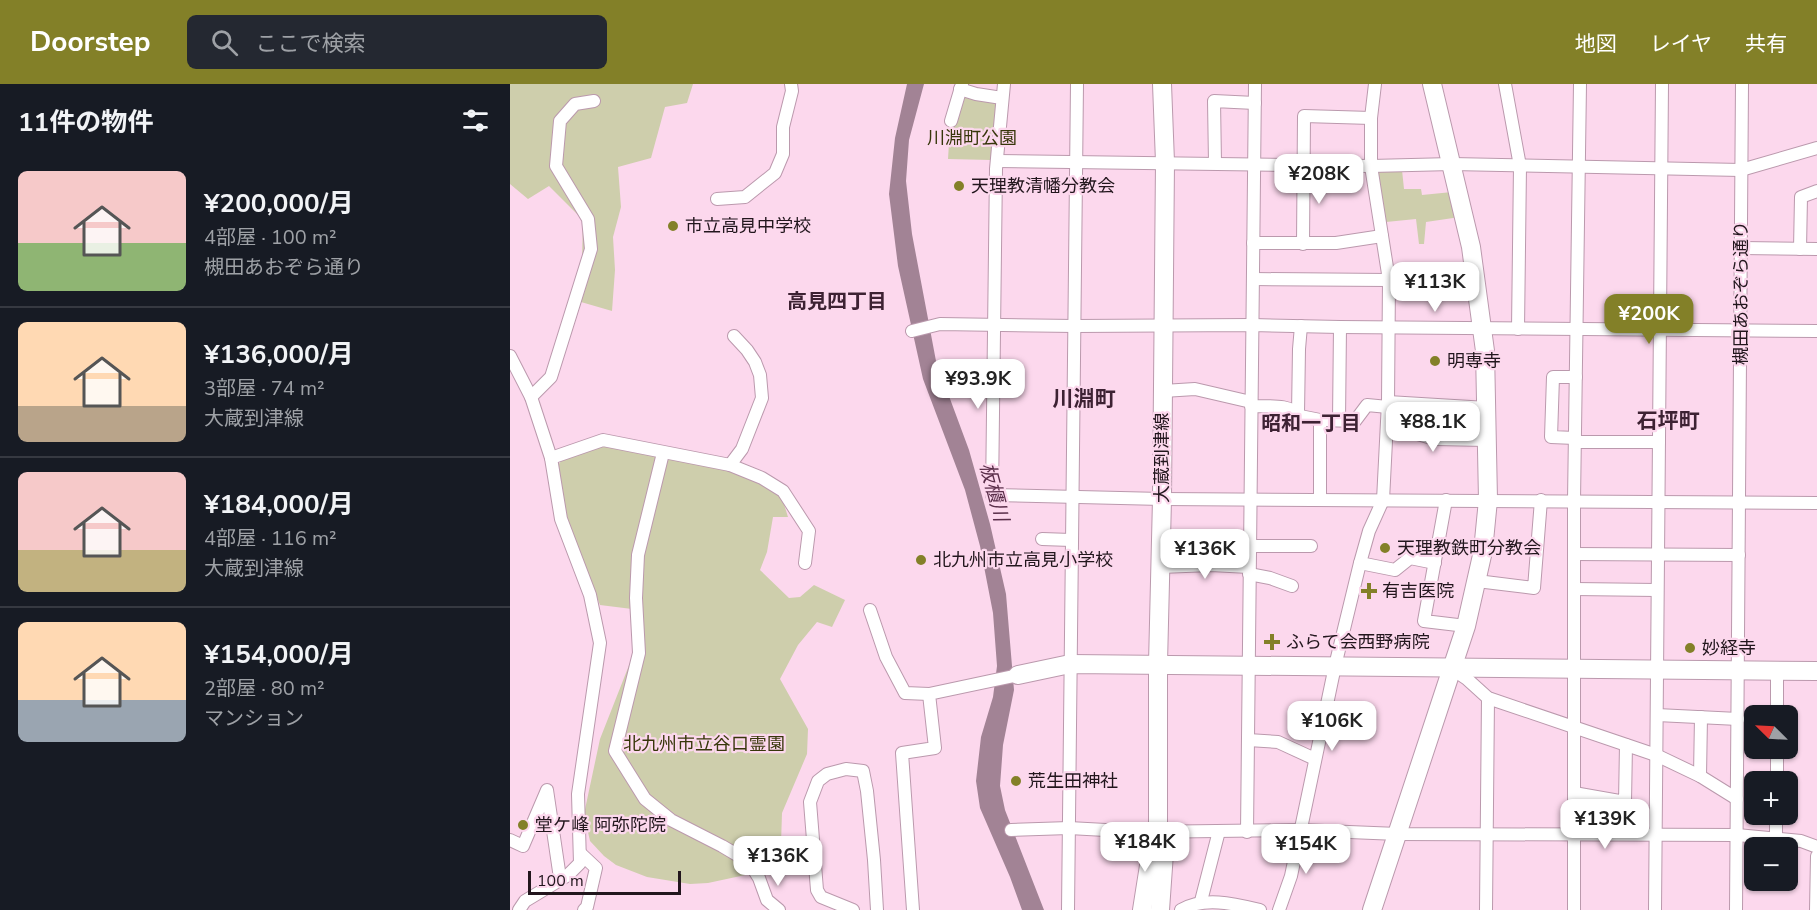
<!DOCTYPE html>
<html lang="ja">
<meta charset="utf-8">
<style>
body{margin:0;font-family:"Nunito Sans","Noto Sans JP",sans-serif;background:#242831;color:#f1f3f6;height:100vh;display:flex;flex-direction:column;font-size:22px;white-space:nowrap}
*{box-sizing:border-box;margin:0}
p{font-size:20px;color:#9ea1a6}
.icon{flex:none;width:33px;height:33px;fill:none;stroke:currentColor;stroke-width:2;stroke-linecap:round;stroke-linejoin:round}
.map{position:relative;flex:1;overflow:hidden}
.details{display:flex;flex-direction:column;background:#171b24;width:510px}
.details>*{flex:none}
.needle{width:39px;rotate:294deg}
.buttons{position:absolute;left:1234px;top:621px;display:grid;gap:12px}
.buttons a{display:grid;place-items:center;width:54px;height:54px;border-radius:9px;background:#171b24;box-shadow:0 2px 4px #0004;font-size:30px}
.scale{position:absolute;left:18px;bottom:15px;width:153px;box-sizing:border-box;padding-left:6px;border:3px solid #22161d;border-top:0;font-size:16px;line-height:21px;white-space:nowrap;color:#22161d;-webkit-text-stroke:4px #fcd8ed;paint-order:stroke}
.price{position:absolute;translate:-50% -51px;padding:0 14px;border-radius:12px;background:#fff;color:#222;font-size:20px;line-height:39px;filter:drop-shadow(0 2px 3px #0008)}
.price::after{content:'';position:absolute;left:50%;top:36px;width:18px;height:14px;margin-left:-9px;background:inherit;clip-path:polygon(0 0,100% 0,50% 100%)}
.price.current{background:#838028;color:#fff}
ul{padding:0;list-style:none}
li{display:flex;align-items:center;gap:18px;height:150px;padding:0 18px}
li+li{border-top:2px solid #363941}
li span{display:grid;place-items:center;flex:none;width:168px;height:120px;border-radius:9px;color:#555}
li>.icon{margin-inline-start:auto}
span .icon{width:72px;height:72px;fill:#fffc;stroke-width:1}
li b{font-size:26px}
h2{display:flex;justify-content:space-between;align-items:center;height:72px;padding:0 18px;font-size:26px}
header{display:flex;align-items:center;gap:36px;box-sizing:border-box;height:84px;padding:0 30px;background:#838028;color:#fff}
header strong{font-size:28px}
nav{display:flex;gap:33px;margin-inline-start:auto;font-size:21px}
.search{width:420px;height:54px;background:#242831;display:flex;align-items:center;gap:15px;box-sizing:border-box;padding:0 21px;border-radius:9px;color:#9ea1a6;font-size:22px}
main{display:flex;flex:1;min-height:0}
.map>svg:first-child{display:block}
</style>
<header>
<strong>Doorstep</strong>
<div class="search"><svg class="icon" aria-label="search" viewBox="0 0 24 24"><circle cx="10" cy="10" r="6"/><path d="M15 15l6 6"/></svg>ここで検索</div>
<nav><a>地図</a><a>レイヤ</a><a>共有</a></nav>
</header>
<main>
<section class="details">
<h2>11件の物件<svg class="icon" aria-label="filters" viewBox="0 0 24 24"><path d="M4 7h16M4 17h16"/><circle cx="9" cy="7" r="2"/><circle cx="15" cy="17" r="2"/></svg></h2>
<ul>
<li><span style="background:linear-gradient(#f6c9c9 60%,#8fb573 0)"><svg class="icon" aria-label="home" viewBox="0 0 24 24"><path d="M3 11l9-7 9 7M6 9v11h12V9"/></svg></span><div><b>¥200,000/月</b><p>4部屋 · 100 m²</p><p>槻田あおぞら通り</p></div></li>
<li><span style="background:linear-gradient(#ffd9b3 70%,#b9a48a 0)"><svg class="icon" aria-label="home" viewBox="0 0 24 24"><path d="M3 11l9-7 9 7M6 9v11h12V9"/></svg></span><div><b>¥136,000/月</b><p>3部屋 · 74 m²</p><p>大蔵到津線</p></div></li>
<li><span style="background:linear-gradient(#f6c9c9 65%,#c2b280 0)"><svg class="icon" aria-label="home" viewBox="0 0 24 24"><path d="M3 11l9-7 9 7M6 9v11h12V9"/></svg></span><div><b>¥184,000/月</b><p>4部屋 · 116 m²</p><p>大蔵到津線</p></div></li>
<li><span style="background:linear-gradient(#ffd9b3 65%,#9aa5b1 0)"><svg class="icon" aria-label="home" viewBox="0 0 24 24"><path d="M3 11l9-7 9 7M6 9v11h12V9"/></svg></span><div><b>¥154,000/月</b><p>2部屋 · 80 m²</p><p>マンション</p></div></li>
</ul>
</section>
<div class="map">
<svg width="1307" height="826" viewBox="0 0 1307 826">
<rect width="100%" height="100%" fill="#fcd8ed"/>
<g fill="#ceceac">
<path d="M0,0h183l-6,19 -22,4 -14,51 -33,9 3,40 -8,30 2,33 -3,41 -31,-9 2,-82 -34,-34 -21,13 -18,-15z"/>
<path d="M452,9l36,6 -7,61 -43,-1 1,-16z"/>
<path d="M866,86h26l2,19h17l1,6 30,-3 8,25 -34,5 -2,22h-5l-3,-25 -30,3z"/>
<path d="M96,361l137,28 32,17 8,11 5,16h-15l-6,35 -7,18 29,28 11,-1 14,-12 31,15 -13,27 -15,-5 -19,23 -18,34 28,50 -1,25 -25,59 -1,31 -15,-1 -4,22 -5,-1 -7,10 -42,9 -18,1 -43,-7 -31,-12 -12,-9 -14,-15 -6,-27 16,-75 35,-89 -3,-41 -32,-4 -30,-77 -13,-54 1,-9 4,-5z"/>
</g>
<path fill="#a28395" d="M397,0h17l-15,56 -3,41 6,53 24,127 33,89 21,74 16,70 8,96 -11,55 -3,41 5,24 39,100h-22l-12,-33 -30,-69 -4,-27 5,-44 12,-40 4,-31 -4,-53 -13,-67 -15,-56 -42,-111 -25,-113 -9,-72 6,-56z"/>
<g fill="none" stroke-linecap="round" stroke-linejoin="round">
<defs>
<g id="street">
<path d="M494,0l-8,85 -4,326 170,4 655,4"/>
<path d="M995,0l15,82 -2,163"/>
<path d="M450,5l16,5 26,4"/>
<path d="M441,37l11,-37"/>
<path d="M487,77l374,5 81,-2 289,6 76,-22"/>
<path d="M705,79l-1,-62 41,2"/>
<path d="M207,115l28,-2 30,-24 8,-19v-27l9,-36 -1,-7"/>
<path d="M743,159h83l46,-7"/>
<path d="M793,160l1,-128 67,2"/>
<path d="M1231,164l76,1"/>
<path d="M1290,165l1,-52 16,-6"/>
<path d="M743,195l136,1"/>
<path d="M402,247l28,-7 135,2 177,-1 88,2 477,4"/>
<path d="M0,272l21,41 20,61 10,61 29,76 10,48 -22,151 2,69 -12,12 -43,26 -6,9"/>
<path d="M653,307l32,-2 56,13"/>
<path d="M21,313l20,-20 40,-128 -3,-30 -32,-53 4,-45 15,-17 19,-3"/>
<path d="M878,318l99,6"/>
<path d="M741,322c16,1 38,-3 49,10l20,4 35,1 12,-16 21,2"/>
<path d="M788,329l1,-64 2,-23"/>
<path d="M810,336v79"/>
<path d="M829,336l1,-93"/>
<path d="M877,339l27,10 21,6 52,1"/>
<path d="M1065,354l-24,-1 2,-60h23"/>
<path d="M1065,358h84"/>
<path d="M153,369l-25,102 -2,43 3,55 -24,98 30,48 26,21 51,26 27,16 10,16 8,22 12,10"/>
<path d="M41,374l52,-18 127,25 12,-16 20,-51 -2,-23 -5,-13 -8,-12 -13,-14"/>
<path d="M220,381l32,13 21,13 26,40 -4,32"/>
<path d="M936,416l-22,121 42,5"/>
<path d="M532,455l29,1"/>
<path d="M740,462h61"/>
<path d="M1064,470l165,1"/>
<path d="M850,479l35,7 15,-12 25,5"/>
<path d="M650,483l51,-2 38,2"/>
<path d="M739,490l21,4 22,8"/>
<path d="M967,497l57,7 7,-88"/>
<path d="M1064,505l83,1"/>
<path d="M360,526l16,47 19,36 24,1"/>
<path d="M942,585l15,10 21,19 168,57 44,21 37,23"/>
<path d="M1147,631l81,4"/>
<path d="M1267,632v-45"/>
<path d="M738,656l30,2 37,17"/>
<path d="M1190,692l1,-59"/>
<path d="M1267,698v-34"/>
<path d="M1064,709l51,9 1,-57"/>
<path d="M501,746l58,-2 73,4 158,-2 98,4 339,1 64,6 16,6"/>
<path d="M737,748l8,-748"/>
<path d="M1266,754v-24"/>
<path d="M0,756l13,6 24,-56 13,88"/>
<path d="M70,769l16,15 -9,39 -3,3"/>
<path d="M691,817l18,-70"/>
<path d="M343,826l-32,-13 -4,-7 -7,-88 8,-21 9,-7 19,-5 17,2 4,20 7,69 3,50"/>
<path d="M403,826l-11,-157 33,-5 -6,-54 89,-19"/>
<path d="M558,826l9,-826"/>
<path d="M671,826c23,-14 54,-6 79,0"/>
<path d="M769,826l12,-34 44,-210 25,-103 9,-32 14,-31 5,-98 1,-122 -18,-114v-48l4,-34"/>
<path d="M976,826l2,-212"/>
<path d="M1064,826v-409l6,-417"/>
<path d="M1145,826l7,-826"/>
<path d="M1226,826l6,-826"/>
<path d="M1306,826l1,-54"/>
</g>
<g id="secondary">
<path d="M508,591l52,-11 747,7"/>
<path d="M632,826l9,-57 7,-21"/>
<path d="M650,826l4,-57 -6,-21v-168l4,-165 3,-337 -3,-78"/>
<path d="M862,826l94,-284 17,-75 5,-51 -3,-149 -14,-104 -39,-163"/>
</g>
</defs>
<use href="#street" stroke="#bb99ad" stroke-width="14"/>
<use href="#secondary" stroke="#bb99ad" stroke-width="20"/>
<use href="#street" stroke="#fff" stroke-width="12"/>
<use href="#secondary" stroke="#fff" stroke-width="18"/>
</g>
<g fill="#838028" stroke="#fcd8ed" stroke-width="2">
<circle cx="449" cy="102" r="6"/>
<circle cx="163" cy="142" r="6"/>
<circle cx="925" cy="277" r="6"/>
<circle cx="875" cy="464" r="6"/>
<circle cx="411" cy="476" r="6"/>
<path d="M856 498h6v6h6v6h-6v6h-6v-6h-6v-6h6z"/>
<path d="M759 549h6v6h6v6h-6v6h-6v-6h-6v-6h6z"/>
<circle cx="1180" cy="564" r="6"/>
<circle cx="506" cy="697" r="6"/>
<circle cx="13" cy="741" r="6"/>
</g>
<g text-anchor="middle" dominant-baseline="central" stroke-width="4.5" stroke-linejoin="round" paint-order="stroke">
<g font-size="18" fill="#37360a" stroke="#fcd8ed">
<text x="462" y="54">川淵町公園</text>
<text x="194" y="660">北九州市立谷口霊園</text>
</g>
<g font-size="18" fill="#22161d" stroke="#fcd8ed" text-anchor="start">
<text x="461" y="102">天理教清幡分教会</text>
<text x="175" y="142">市立高見中学校</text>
<text x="937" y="277">明専寺</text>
<text x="887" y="464">天理教鉄町分教会</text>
<text x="423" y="476">北九州市立高見小学校</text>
<text x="872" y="507">有吉医院</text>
<text x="776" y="558">ふらて会西野病院</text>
<text x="1192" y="564">妙経寺</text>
<text x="518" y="697">荒生田神社</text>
<text x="25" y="741">堂ケ峰 阿弥陀院</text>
</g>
<g font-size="18" fill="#22161d" stroke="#fcd8ed">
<text transform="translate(1231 209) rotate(-90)">槻田あおぞら通り</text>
<text transform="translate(652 374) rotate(-90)">大蔵到津線</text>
</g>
<g font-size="20" font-weight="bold" fill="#3d2233" stroke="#fcd8ed">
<text x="327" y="217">高見四丁目</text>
<text x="801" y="339">昭和一丁目</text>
</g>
<g font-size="20" font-style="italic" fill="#5a2e4a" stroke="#fcd8ed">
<text transform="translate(484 408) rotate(75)">板櫃川</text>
</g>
<g font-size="21" font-weight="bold" fill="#3d2233" stroke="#fcd8ed">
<text x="574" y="315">川淵町</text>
<text x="1158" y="337">石坪町</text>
</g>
</g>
</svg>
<div class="buttons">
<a><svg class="needle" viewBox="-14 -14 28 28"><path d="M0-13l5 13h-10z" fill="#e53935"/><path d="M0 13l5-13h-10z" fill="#9ea1a6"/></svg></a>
<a>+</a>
<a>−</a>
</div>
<div class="scale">100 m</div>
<b class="price" style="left:809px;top:121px">¥208K</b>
<b class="price" style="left:925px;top:229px">¥113K</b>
<b class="price current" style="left:1139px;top:261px">¥200K</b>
<b class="price" style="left:468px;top:326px">¥93.9K</b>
<b class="price" style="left:923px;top:369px">¥88.1K</b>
<b class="price" style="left:695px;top:496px">¥136K</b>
<b class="price" style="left:822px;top:668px">¥106K</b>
<b class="price" style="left:1095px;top:766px">¥139K</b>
<b class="price" style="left:635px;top:789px">¥184K</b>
<b class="price" style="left:796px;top:791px">¥154K</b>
<b class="price" style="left:268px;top:803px">¥136K</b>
</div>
</main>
